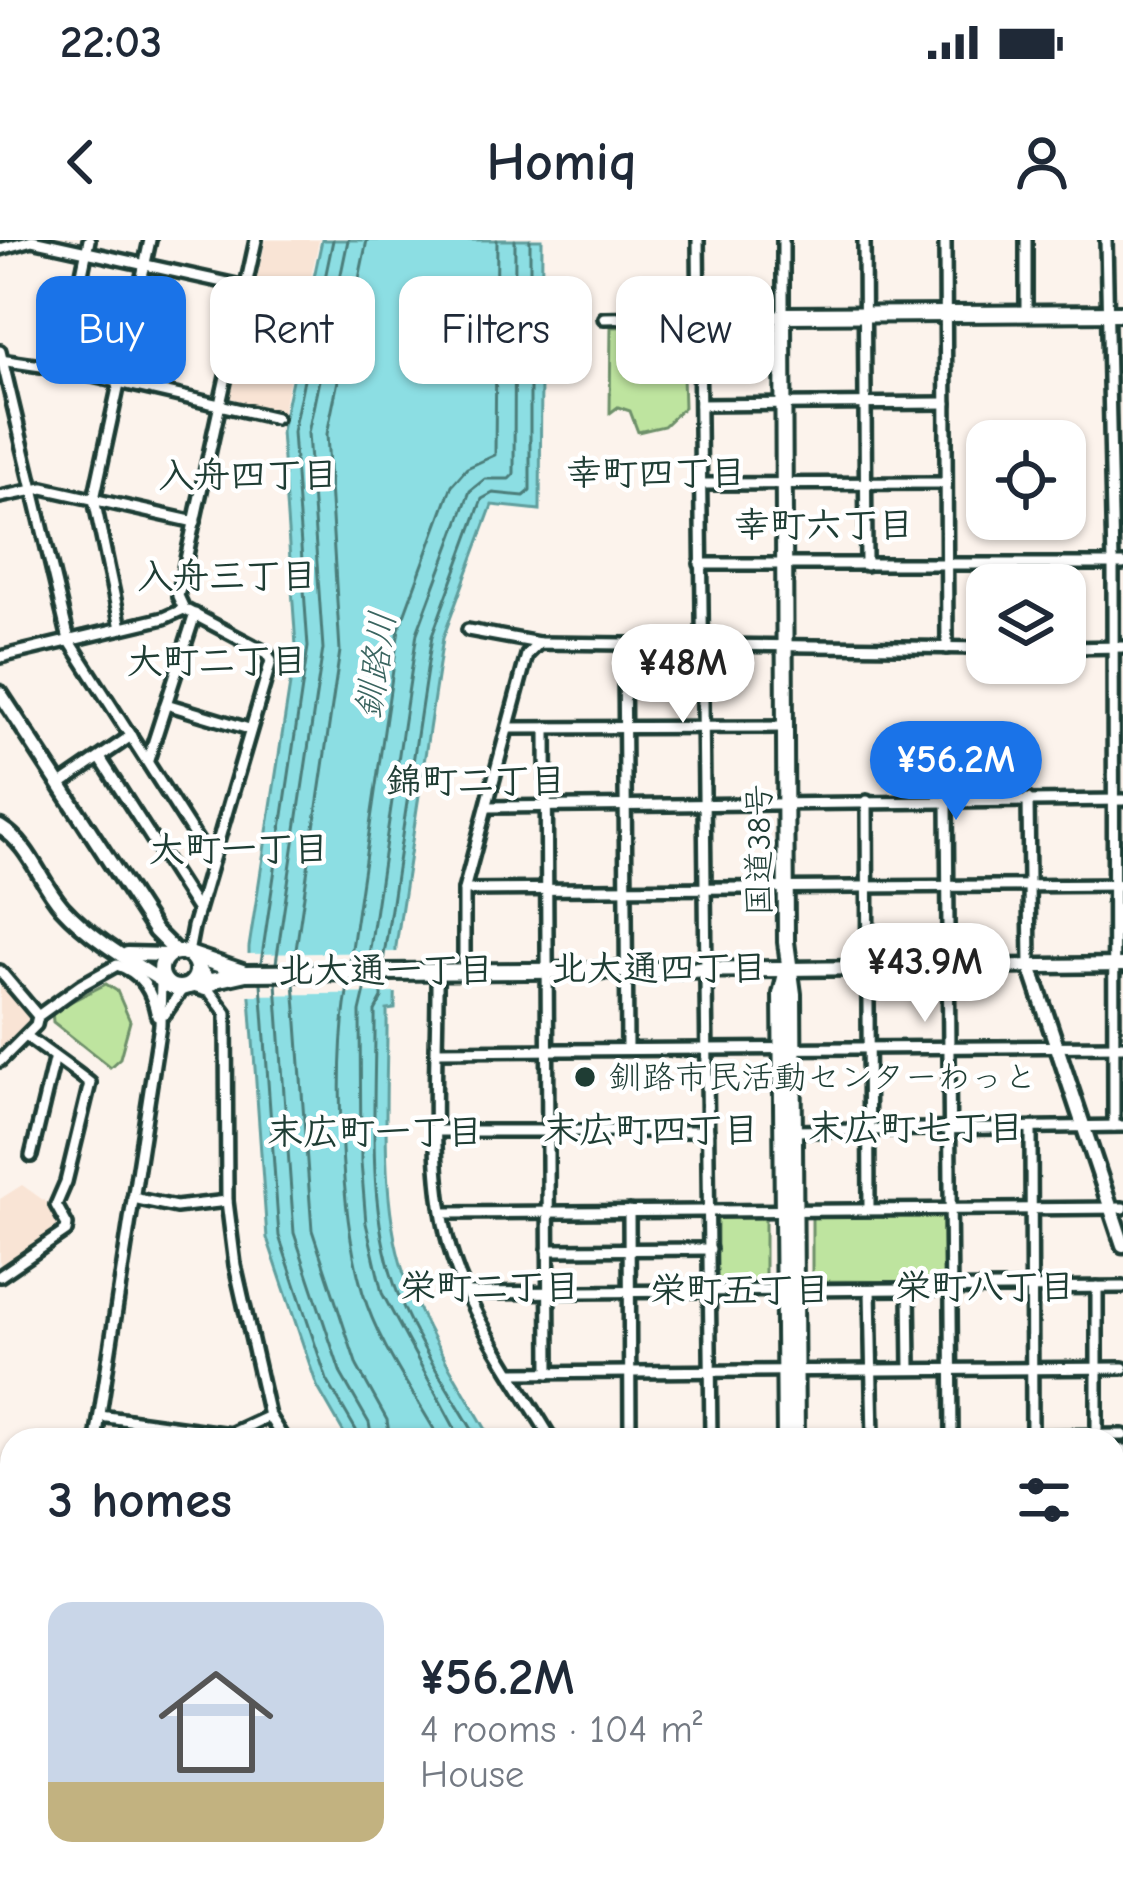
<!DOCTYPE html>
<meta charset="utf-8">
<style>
body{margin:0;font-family:"Comic Neue","Klee One",sans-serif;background:#f2f2f3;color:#1f2937;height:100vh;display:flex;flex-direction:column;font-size:45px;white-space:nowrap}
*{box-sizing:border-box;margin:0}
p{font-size:39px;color:#747a83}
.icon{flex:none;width:66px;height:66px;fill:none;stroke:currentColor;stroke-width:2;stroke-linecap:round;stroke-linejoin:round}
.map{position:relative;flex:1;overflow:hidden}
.details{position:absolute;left:0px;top:1188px;width:1125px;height:471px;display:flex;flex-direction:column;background:#fff;border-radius:36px 36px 0 0;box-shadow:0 3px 9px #0004}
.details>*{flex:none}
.banner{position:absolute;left:36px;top:36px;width:1053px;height:108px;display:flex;gap:24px}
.tools{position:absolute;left:966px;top:180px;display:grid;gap:24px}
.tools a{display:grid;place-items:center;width:120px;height:120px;border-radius:24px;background:#fff;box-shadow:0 3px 9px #0004;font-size:60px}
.price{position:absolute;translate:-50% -102px;padding:0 27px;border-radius:42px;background:#fff;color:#222;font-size:39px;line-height:78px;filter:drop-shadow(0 3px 6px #0008)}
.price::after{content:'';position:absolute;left:50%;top:72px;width:36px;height:27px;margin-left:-18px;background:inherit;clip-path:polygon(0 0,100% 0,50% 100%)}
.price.current{background:#1a73e8;color:#fff}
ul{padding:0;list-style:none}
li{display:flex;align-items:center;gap:36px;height:300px;padding:0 48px}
li span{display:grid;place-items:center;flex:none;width:336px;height:240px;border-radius:24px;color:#555}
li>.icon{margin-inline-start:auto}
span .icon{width:144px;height:144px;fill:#fffc;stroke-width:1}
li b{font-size:51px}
h2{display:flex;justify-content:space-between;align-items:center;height:144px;padding:0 48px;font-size:51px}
.pill{padding:0 42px;border-radius:24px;background:#fff;box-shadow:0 3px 9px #0004;font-size:42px;line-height:108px}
.pill.current{background:#1a73e8;color:#fff}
.status{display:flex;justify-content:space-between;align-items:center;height:84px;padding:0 60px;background:#fff;direction:ltr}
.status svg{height:33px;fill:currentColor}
header{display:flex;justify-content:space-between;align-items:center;height:156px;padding:0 48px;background:#fff;font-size:54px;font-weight:800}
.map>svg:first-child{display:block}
</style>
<div class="status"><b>22:03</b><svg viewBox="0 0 49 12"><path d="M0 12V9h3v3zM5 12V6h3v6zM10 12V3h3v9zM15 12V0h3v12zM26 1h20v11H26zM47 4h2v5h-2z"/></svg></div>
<header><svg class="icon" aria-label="back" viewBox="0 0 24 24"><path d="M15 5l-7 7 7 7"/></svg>Homiq<svg class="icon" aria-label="person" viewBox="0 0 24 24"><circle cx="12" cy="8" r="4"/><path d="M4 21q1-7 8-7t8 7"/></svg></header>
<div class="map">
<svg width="1123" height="1658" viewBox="0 0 1123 1658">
<rect width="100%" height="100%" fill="#fcf3ec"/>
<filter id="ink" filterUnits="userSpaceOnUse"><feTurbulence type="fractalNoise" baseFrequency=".00833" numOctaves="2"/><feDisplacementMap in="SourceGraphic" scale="24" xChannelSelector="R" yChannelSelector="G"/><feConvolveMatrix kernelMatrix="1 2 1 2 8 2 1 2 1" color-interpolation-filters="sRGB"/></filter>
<g filter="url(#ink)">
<g fill="#f9e4d5">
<path d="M266,0h53l-37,174 -53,-17z"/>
<path d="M0,742l32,36 -32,36z"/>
<path d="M22,945l31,22 10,21 -63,41v-70z"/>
</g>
<g fill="#bee49f" stroke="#6e906a" stroke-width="3">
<path d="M654,86l6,8 13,2 9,8 2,63 -20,19 -26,6 -8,-21 -12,-4 -8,6 1,-86z"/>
<path d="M106,744l11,7 13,30 -10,37 -10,9 -57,-45 -1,-11z"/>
<path d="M840,974h99l6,3 -1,65 -132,-1v-64z"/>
<path d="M765,976v65l-48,1v-65z"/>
</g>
<g fill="#8cdee3" stroke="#609e9d" stroke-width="3">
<path d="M322,0h220l-2,270 -48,-5 -49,133 -47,308 -1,63 -8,1c1,84 -10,197 21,275 22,54 55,104 84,155h-144l-31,-54 -50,-148 -18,-255v-36l47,-301 -15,-215z"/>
<path d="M591,1647h145l6,11h-144z"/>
</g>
<path fill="#fcf3ec" d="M398,712v41l-151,2 -1,-41z"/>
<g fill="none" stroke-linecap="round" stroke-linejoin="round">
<g stroke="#4b7d7a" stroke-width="3">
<path d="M350,722l49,-333 53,-144 15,-17 28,-13 2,-215"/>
<path d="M368,722l49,-329 53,-142 15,-12h24l5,-5 1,-234"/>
<path d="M383,722l49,-326 50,-137 11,-6 31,3 6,-5v-251"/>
<path d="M261,723l47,-316 -15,-215 40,-192"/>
<path d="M276,723l47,-314 -15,-216 40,-193"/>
<path d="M294,723l46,-312 -13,-217 40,-194"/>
<path d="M294,742l18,248 45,136 30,54 3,20"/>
<path d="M349,742c-16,77 -9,234 14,311 15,51 51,100 77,147"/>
<path d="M367,742l-7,30 1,150 5,61 16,70 79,147"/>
<path d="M382,742v16l-7,13c1,89 -10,190 20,275 19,54 55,104 83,154"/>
<path d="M261,743l18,253 48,144 29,50 1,10"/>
<path d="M276,743l18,250 47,141 28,49 3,17"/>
</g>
<defs>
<g id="minor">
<path d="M698,0l13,1200"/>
<path d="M864,0l2,325"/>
<path d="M945,0l2,408"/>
<path d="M1026,0v73"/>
<path d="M1106,0l7,324 1,562"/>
<path d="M0,9l32,-9 214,47"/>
<path d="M604,78l179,-3v-75"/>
<path d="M0,111l69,289 141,220"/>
<path d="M0,120l62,9 214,49"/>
<path d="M62,129l27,-129"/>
<path d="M700,165l246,-2"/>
<path d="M700,244l246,-1"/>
<path d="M0,257l43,-9 152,34"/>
<path d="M700,324h423"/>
<path d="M121,388l-27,-129 56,-259"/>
<path d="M468,390l71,13"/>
<path d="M624,405l3,404"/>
<path d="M1065,408l58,-1"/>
<path d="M0,417l164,-39 20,-9"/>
<path d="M166,464l83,25"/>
<path d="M508,488l277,-1"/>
<path d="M546,488l3,645"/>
<path d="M100,518l97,151"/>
<path d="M148,520l47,-146"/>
<path d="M61,544l70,-48"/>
<path d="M1028,559l2,167"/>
<path d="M947,560l5,640"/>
<path d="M867,561l2,407"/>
<path d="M489,567l634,-7"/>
<path d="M464,650l659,-5"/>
<path d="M193,719l-4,-11 4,-21 78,-266 -4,-8 -83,-44 -6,-13 78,-356"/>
<path d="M195,721l19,24"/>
<path d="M0,731l38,45 -2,9 -36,36"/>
<path d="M437,731c1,83 -9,187 10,266 17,73 68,140 105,203"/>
<path d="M464,732v-82l63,-235 12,-12 448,5"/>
<path d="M193,747l17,5 16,21 1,188 8,64 34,151 15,24"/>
<path d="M165,774l18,-26"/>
<path d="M38,776l43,-31 36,-20c25,8 35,26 40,51"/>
<path d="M437,811l686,-5"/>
<path d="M1031,888l1,312"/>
<path d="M438,891h270"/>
<path d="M794,891l329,-5"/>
<path d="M31,916l23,-96"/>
<path d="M133,958l43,9 51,-6"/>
<path d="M629,971l1,229"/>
<path d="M443,973l680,-5"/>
<path d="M548,1010l162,-1"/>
<path d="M0,1036l66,-45 1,-6 -11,-20 10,-23 24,-99c-22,-17 -42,-31 -64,-47"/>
<path d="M1097,1047v148"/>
<path d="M909,1049l1,80"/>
<path d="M870,1050l3,150"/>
<path d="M468,1053l655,-6"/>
<path d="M513,1133l610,-5"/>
<path d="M100,1176l130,18 39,-18"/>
<path d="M1031,1196l92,-1"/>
<path d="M96,1200l64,-415 1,-44"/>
<path d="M1113,1210h10"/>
<path d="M1118,1223l1,66"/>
<path d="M1123,1289h-4l-1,69 5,6"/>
<path d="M0,1301l12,46"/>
<path d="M1113,1390l10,-16"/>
<path d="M0,1400l12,-4"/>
<path d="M0,1438l12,8"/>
<path d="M1113,1496l10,2"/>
<path d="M0,1536l12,12"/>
<path d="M395,1647l23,11"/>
<path d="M518,1647l7,11"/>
<path d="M21,1658l5,-9 23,9"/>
<path d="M156,1658l5,-11"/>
<path d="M259,1658l6,-11"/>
<path d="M367,1658l6,-11"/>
<path d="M874,1658l11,-11"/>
</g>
<g id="major">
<path d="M0,453l155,238 21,21"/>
<path d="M0,587c31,19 39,54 62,80 29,32 70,55 106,78"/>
<path d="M127,714l42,1"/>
<path d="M1030,726l93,279"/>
<path d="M787,729l336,-4"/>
</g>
<g id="highway">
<circle cx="179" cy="730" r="18"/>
<path d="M189,714l53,18"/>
<path d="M189,746l57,-13 541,-4"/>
<path d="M785,1200l-4,-446 5,-20"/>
<path d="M796,1200l-3,-446 -7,-52 -3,-627 340,-2"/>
<path d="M953,1647l10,11"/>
<path d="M970,1647l11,11"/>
</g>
</defs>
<use href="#minor" stroke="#1f3d34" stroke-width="18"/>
<use href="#major" stroke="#1f3d34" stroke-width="21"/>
<use href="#highway" stroke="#1f3d34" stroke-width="22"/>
<use href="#minor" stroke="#fff" stroke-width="9"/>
<use href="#major" stroke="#fff" stroke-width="12"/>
<use href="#highway" stroke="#fff" stroke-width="14"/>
<g stroke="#1f3d34" stroke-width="3" stroke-dasharray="18 9" stroke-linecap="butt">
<path d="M1113,1448l10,-22"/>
<path d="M1082,1658v-11"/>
</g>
</g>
</g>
<circle fill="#1f3d34" stroke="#fff" stroke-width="4.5" cx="585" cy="837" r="12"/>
<g text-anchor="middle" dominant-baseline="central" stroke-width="9" stroke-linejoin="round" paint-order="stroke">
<g font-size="33" fill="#1f3d34" stroke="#fff">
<text transform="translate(759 610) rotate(-90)">国道38号</text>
</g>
<g font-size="33" fill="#1f3d34" stroke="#fff" text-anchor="start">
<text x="609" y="837">釧路市民活動センターわっと</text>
</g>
<g font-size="36" font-weight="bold" fill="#1f3d34" stroke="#fff">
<text x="656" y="233">幸町四丁目</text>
<text x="248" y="235">入舟四丁目</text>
<text x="824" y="285">幸町六丁目</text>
<text x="227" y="336">入舟三丁目</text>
<text x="217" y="421">大町二丁目</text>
<text x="476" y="541">錦町二丁目</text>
<text x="239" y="609">大町一丁目</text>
<text x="659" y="728">北大通四丁目</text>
<text x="386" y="730">北大通一丁目</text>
<text x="916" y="888">末広町七丁目</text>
<text x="651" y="890">末広町四丁目</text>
<text x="375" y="892">末広町一丁目</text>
<text x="490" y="1047">栄町二丁目</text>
<text x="985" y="1047">栄町八丁目</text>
<text x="740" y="1050">栄町五丁目</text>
</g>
<g font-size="36" font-style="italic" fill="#3a6560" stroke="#fff">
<text transform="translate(376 425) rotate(-82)">釧路川</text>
</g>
</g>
</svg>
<div class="tools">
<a><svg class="icon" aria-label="locate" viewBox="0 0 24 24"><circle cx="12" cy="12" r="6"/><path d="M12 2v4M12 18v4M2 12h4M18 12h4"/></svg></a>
<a><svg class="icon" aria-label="layers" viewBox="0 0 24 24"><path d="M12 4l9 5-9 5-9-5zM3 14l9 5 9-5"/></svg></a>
</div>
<b class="price" style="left:683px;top:486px">¥48M</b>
<b class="price current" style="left:956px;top:583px">¥56.2M</b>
<b class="price" style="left:925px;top:785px">¥43.9M</b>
<div class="banner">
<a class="pill current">Buy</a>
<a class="pill">Rent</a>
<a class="pill">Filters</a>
<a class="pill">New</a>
</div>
<section class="details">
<h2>3 homes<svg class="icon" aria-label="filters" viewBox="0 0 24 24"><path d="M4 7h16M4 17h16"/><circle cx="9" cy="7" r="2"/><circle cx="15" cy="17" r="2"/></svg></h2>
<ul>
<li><span style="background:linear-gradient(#c9d6e8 75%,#c2b280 0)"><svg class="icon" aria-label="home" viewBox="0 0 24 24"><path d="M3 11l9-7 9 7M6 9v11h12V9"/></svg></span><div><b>¥56.2M</b><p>4 rooms · 104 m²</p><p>House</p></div></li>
</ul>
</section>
</div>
